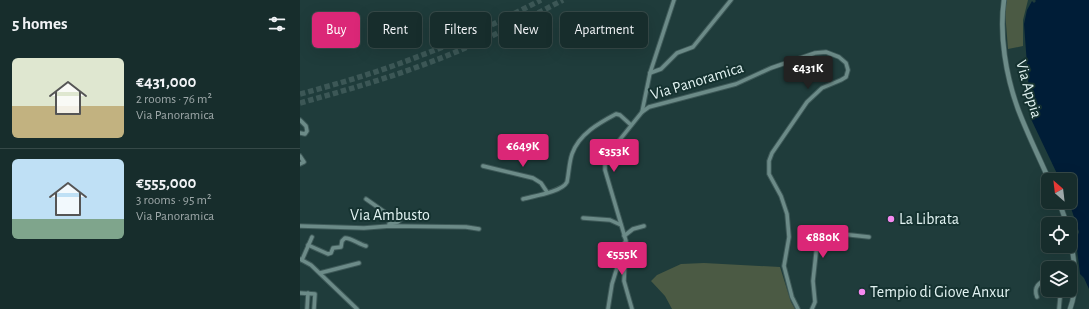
<!DOCTYPE html>
<meta charset="utf-8">
<style>
body{margin:0;font-family:"Alegreya Sans",sans-serif;background:#243938;color:#f1f3f6;height:100vh;display:flex;flex-direction:column;font-size:15px;white-space:nowrap}
*{box-sizing:border-box;margin:0}
p{font-size:13px;color:#9ea8a9}
.icon{flex:none;width:22px;height:22px;fill:none;stroke:currentColor;stroke-width:2;stroke-linecap:round;stroke-linejoin:round}
.map{position:relative;flex:1;overflow:hidden}
.details{display:flex;flex-direction:column;background:#172d2c;width:300px}
.details>*{flex:none}
.banner{position:absolute;left:12px;top:12px;width:380px;height:36px;display:flex;gap:8px}
.needle{width:26px;rotate:332deg}
.controls{position:absolute;left:741px;top:173px;display:grid;gap:8px}
.controls a{display:grid;place-items:center;width:36px;height:36px;border-radius:6px;background:#172d2c;box-shadow:0 4px 16px #0002,0 0 0 1px #364948;font-size:20px}
.price{position:absolute;translate:-50% -34px;padding:0 9px;border-radius:4px;background:#db2777;color:#fff;font-size:13px;line-height:26px;filter:drop-shadow(0 1px 2px #0008)}
.price::after{content:'';position:absolute;left:50%;top:24px;width:12px;height:9px;margin-left:-6px;background:inherit;clip-path:polygon(0 0,100% 0,50% 100%)}
.price.active{background:#222;color:#fff}
ul{padding:0;list-style:none}
li{display:flex;align-items:center;gap:12px;height:100px;padding:0 12px}
li+li{border-top:1px solid #364948}
li span{display:grid;place-items:center;flex:none;width:112px;height:80px;border-radius:6px;color:#555}
li>.icon{margin-inline-start:auto}
span .icon{width:48px;height:48px;fill:#fffc;stroke-width:1}
li b{font-size:17px}
h2{display:flex;justify-content:space-between;align-items:center;height:48px;padding:0 12px;font-size:17px}
.chip{padding:0 14px;border-radius:6px;background:#172d2c;box-shadow:0 4px 16px #0002,0 0 0 1px #364948;font-size:14px;line-height:36px}
.chip.active{background:#db2777;color:#fff}
main{display:flex;flex:1;min-height:0}
.map>svg:first-child{display:block}
</style>
<main>
<section class="details">
<h2>5 homes<svg class="icon" aria-label="filters" viewBox="0 0 24 24"><path d="M4 7h16M4 17h16"/><circle cx="9" cy="7" r="2"/><circle cx="15" cy="17" r="2"/></svg></h2>
<ul>
<li><span style="background:linear-gradient(#dfe7d0 60%,#c2b280 0)"><svg class="icon" aria-label="home" viewBox="0 0 24 24"><path d="M3 11l9-7 9 7M6 9v11h12V9"/></svg></span><div><b>€431,000</b><p>2 rooms · 76 m²</p><p>Via Panoramica</p></div></li>
<li><span style="background:linear-gradient(#bfe0f5 75%,#7fa58c 0)"><svg class="icon" aria-label="home" viewBox="0 0 24 24"><path d="M3 11l9-7 9 7M6 9v11h12V9"/></svg></span><div><b>€555,000</b><p>3 rooms · 95 m²</p><p>Via Panoramica</p></div></li>
</ul>
</section>
<div class="map">
<svg width="789" height="309" viewBox="0 0 789 309">
<rect width="100%" height="100%" fill="#1f3c3b"/>
<g fill="#4b5a44">
<path d="M707,0h21l-5,20v26l-15,3 -3,-38z"/>
<path d="M404,263l76,4 11,35 4,7h-123l-7,-13 -14,-15 6,-6 24,-11z"/>
</g>
<path fill="#001d37" d="M735,0h54v289l-5,-11 -4,-4 -4,-34 3,-8 -10,-30h1v-22h-10l-29,-61 -7,-95 3,-14 5,-9 2,2 2,-2z"/>
<g fill="none" stroke-linecap="round" stroke-linejoin="round">
<g stroke="#3c5756" stroke-width="5.5" stroke-dasharray="5.5 3" stroke-linecap="butt">
<path d="M0,94c41,-11 82,-23 122,-39 41,-15 80,-35 119,-55"/>
<path d="M0,103c43,-12 86,-24 128,-40 46,-17 91,-40 135,-63"/>
</g>
<defs>
<g id="minor">
<path d="M350,73l11,-4 16,-16 16,-6 38,-47"/>
<path d="M342,112l8,-39 24,-73"/>
<path d="M0,120l6,6 1,5 -2,3 -5,-1"/>
<path d="M0,156l4,6 -4,2"/>
<path d="M183,166l50,12 8,5 6,9"/>
<path d="M66,199l20,14 14,7 -2,2 -9,2"/>
<path d="M223,199c11,-3 39,-7 44,-17 2,-10 2,-19 5,-28 7,-20 27,-31 44,-40l4,1 11,10"/>
<path d="M283,218l27,2 11,5"/>
<path d="M0,226l64,2 26,-2 76,1 13,2"/>
<path d="M324,236l9,-7 11,-3"/>
<path d="M8,245l20,9 3,-1 2,-5 8,-1 1,-6 3,-3c6,0 14,6 21,8"/>
<path d="M0,259l11,6 46,44"/>
<path d="M2,260l10,-23"/>
<path d="M20,273l39,-10"/>
<path d="M758,290l2,8 -1,11"/>
<path d="M0,293l15,1 -1,15"/>
<path d="M737,297c-4,-10 2,-15 11,-18"/>
<path d="M7,309l1,-16"/>
<path d="M308,309l4,-25 13,-42"/>
<path d="M332,309l-8,-28 2,-40 -21,-71v-9l5,-9 32,-40 7,-5 87,-23 35,-16 44,-15 11,-1 13,5 7,6 2,7 -2,7 -5,3 -19,8 -15,14 -35,51 -3,8v13l12,22 6,18 2,23 -5,29 8,31 6,12"/>
<path d="M512,309l3,-7 -2,-21 4,-37 3,-7 5,-2 7,-2 37,4"/>
</g>
<g id="secondary">
<path d="M704,0c-5,35 2,76 14,109 9,24 21,48 31,71"/>
<path d="M759,202l8,22"/>
<path d="M770,236c4,24 9,49 0,73"/>
</g>
</defs>
<use href="#minor" stroke="#3e5958" stroke-width="5.5"/>
<use href="#secondary" stroke="#3e5958" stroke-width="6"/>
<use href="#minor" stroke="#6c8b88" stroke-width="3.5"/>
<use href="#secondary" stroke="#6c8b88" stroke-width="4.5"/>
</g>
<g fill="#f589ef" stroke="#153230" stroke-width="1.5">
<circle cx="591" cy="219" r="4"/>
<circle cx="562" cy="292" r="4"/>
</g>
<g text-anchor="middle" dominant-baseline="central" stroke-width="4" stroke-linejoin="round" paint-order="stroke">
<g font-size="16" fill="#e2f3f2" stroke="#153230">
<text transform="translate(397 81) rotate(-17)">Via Panoramica</text>
<text transform="translate(729 89) rotate(74)">Via Appia</text>
<text x="90" y="215">Via Ambusto</text>
</g>
<g font-size="16" fill="#e2f3f2" stroke="#153230" text-anchor="start">
<text x="599" y="219">La Librata</text>
<text x="570" y="292">Tempio di Giove Anxur</text>
</g>
</g>
</svg>
<div class="controls">
<a><svg class="needle" viewBox="-14 -14 28 28"><path d="M0-13l5 13h-10z" fill="#e53935"/><path d="M0 13l5-13h-10z" fill="#9ea8a9"/></svg></a>
<a><svg class="icon" aria-label="locate" viewBox="0 0 24 24"><circle cx="12" cy="12" r="6"/><path d="M12 2v4M12 18v4M2 12h4M18 12h4"/></svg></a>
<a><svg class="icon" aria-label="layers" viewBox="0 0 24 24"><path d="M12 4l9 5-9 5-9-5zM3 14l9 5 9-5"/></svg></a>
</div>
<b class="price active" style="left:508px;top:90px">€431K</b>
<b class="price" style="left:223px;top:168px">€649K</b>
<b class="price" style="left:314px;top:173px">€353K</b>
<b class="price" style="left:523px;top:259px">€880K</b>
<b class="price" style="left:322px;top:276px">€555K</b>
<div class="banner">
<a class="chip active">Buy</a>
<a class="chip">Rent</a>
<a class="chip">Filters</a>
<a class="chip">New</a>
<a class="chip">Apartment</a>
</div>
</div>
</main>
